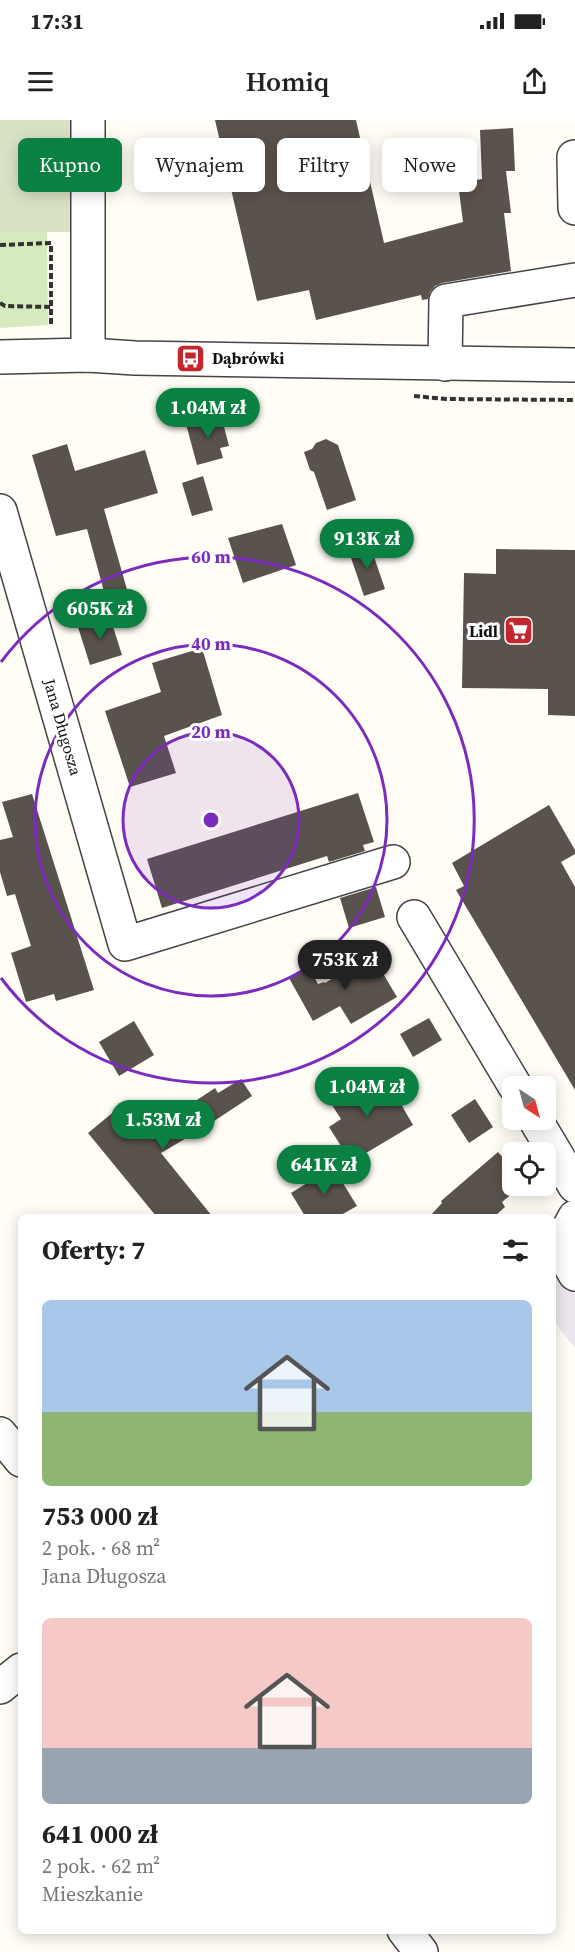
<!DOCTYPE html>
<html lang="pl">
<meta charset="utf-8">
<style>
body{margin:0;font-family:"Source Serif 4",serif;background:#f2f2f2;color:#222;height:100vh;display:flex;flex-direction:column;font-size:22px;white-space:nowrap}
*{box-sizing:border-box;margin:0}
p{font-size:20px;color:#767676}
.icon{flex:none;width:33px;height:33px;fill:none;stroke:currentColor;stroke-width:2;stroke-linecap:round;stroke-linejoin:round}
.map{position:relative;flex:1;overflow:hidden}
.side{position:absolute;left:18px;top:1094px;width:538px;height:720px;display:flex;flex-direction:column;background:#fff;border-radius:9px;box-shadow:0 3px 15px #0003}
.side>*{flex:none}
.hud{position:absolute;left:18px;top:18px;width:540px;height:54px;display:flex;gap:12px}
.needle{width:39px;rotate:144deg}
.buttons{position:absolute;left:502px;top:956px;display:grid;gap:12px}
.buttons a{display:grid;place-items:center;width:54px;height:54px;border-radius:9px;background:#fff;box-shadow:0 3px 15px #0003;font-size:30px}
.price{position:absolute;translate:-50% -51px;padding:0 14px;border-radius:21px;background:#0b8043;color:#fff;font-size:20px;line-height:39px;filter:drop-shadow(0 2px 3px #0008)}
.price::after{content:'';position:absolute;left:50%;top:36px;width:18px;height:14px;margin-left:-9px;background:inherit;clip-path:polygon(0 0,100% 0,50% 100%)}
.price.selected{background:#222;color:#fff}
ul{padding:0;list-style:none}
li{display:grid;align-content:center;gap:12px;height:318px;padding:0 24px}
li span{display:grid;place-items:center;height:186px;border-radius:9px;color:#555}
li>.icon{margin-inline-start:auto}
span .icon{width:108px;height:108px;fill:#fffc;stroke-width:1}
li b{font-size:26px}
h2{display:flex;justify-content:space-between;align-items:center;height:72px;padding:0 24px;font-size:26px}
.pill{padding:0 21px;border-radius:9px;background:#fff;box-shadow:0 3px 15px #0003;font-size:21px;line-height:54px}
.pill.selected{background:#0b8043;color:#fff}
.status{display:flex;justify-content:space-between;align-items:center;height:42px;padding:0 30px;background:#fff;direction:ltr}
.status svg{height:16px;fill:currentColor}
header{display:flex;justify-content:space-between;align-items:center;height:78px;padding:0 24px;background:#fff;font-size:27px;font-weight:600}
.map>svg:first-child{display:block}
</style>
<div class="status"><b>17:31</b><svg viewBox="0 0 49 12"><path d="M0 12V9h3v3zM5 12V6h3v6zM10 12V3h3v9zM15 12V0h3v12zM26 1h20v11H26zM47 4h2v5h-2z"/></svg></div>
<header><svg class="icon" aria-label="menu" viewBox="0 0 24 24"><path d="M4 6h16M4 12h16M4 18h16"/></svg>Homiq<svg class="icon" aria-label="share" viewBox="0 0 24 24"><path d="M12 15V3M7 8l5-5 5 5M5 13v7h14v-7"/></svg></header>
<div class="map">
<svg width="575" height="1832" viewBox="0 0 575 1832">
<rect width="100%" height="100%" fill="#fffdf5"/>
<path fill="#eee6ef" d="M575,1137v91l-21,-26v-48z"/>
<path fill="#d5ebbd" d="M0,112h47l1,93 -48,3z"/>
<rect fill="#d9e3c4" x="0" y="0" width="71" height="112"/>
<g fill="#5a524d">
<path d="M215,0h141l28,123 79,-21 -5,-39 24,-4 -2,-49 33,-2 2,43h-9l5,42h-7l7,58 -69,12 -7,3 -5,6 -2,7 -6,1 -1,-5 -105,25 -7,-30 -52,11z"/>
<path d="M221,295l8,31 -9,2 3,10 -26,7 -11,-41z"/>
<path d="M326,319l12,6 18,55 -29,10 -13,-38 -4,-2 -6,-18 8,-3 4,-6z"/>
<path d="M67,324l8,27 70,-21 13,43 -54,16 24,84 -22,6 -19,-70 -31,7 -24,-81z"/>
<path d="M203,356l10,34 -21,6 -10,-33z"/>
<path d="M282,404l14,41 -53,18 -15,-45z"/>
<path d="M370,425l15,44 -21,7 -15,-44z"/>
<path d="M496,429l79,1v166l-27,-1v-26l-86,-1 2,-115 32,1z"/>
<path d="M109,494l13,41 -32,10 -13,-41z"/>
<path d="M202,528l20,67 -58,21 12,37 -46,14 -25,-76 56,-19 -9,-29z"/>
<path d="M358,673l16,49 -11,3 2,6 -36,11 -2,-6 -165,52 -15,-49z"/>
<path d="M32,674l62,196 -38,11 -2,-7 -28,8 -15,-49 20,-7 -16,-52 -8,2 -7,-24v-32l13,-3 -11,-35z"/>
<path d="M549,685l26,45v4l-14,8 14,25v203l-119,-200 8,-4 -12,-23z"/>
<path d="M376,767l9,30 -36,11 -9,-30z"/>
<path d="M372,835l25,42 -46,27 -11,-18 -27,15 -24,-43 20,-11 9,17 6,-2 1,1z"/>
<path d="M429,898l13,22 -29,17 -13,-23z"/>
<path d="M134,901l20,34 -35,21 -20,-34z"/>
<path d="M241,959l11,17 -47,31 -44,26 51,63h-56l-68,-83 34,-28 26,32 46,-28 -3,-5 24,-16 3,5z"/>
<path d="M376,960l6,10 8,-5 23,40 -62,37 -22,-35 12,-8 -9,-14 6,-3 -4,-8 20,-13 5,9z"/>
<path d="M475,979l18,28 -24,16 -18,-28z"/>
<path d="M498,1032l15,17v24l-11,9 3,5 -10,9h-65l12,-13 -1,-2z"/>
<path d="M333,1047l24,39 -18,10h-34l-14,-23z"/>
</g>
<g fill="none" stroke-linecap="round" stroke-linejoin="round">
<defs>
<g id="minor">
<path d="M574,37l1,51"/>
<path d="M88,235v-235"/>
<path d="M0,237l88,-2 47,3 440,7"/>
<path d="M445,244l1,-63 129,-21"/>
<path d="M0,391l125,433 268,-82"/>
<path d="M414,797l101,169"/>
<path d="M535,999l40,67"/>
<path d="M557,1123l18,31"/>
<path d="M554,1126l10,-9 11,-20"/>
<path d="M0,1314l21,26"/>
<path d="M0,1567l21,-17"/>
<path d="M404,1810l17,22"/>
</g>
</defs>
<use href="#minor" stroke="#444" stroke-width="36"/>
<g stroke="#333" stroke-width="4" stroke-dasharray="6 3" stroke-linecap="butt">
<path d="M0,125l51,-2v82"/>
<path d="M0,183l5,3 47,1"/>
<path d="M414,276l32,3 129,1"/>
</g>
<use href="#minor" stroke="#fff" stroke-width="33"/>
</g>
<circle cx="211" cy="700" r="88" fill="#7b2cbf" fill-opacity=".12"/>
<g fill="none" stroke="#7b2cbf" stroke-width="3">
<circle cx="211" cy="700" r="88"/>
<circle cx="211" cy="700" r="176"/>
<path d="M1 542A263 263 0 1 1 1 858"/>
</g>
<defs>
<symbol id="bus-square" viewBox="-11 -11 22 22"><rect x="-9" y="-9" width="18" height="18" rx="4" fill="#c4262e" stroke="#fff"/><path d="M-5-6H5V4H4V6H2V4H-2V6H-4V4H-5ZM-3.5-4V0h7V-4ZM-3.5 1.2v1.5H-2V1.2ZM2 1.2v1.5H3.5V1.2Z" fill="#fff"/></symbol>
<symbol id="supermarket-square" viewBox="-11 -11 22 22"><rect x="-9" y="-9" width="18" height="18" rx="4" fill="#c4262e" stroke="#fff"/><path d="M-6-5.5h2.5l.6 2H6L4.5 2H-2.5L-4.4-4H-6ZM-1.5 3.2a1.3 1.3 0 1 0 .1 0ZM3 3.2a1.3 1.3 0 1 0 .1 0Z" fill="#fff"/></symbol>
</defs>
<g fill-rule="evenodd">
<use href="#bus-square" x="174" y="222" width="33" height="33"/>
<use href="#supermarket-square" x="502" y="494" width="33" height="33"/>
</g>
<g text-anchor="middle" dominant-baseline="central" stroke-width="6" stroke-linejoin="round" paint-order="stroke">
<g font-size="16" font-weight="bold" fill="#111" stroke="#fff" text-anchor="start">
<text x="212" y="238">Dąbrówki</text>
<text x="498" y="511" text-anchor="end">Lidl</text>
</g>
<g font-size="16" fill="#111" stroke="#fff">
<text transform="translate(63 607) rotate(74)">Jana Długosza</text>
</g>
</g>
<circle cx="211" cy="700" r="9" fill="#7b2cbf" stroke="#fff" stroke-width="3"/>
<g font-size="18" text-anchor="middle" font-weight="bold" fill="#7b2cbf" stroke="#fff" stroke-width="6" stroke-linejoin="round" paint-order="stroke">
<text x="211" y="443">60 m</text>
<text x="211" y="530">40 m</text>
<text x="211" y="618">20 m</text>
</g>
</svg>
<div class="buttons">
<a><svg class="needle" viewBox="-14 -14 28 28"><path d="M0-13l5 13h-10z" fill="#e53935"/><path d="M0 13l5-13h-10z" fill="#767676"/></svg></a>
<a><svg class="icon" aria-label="locate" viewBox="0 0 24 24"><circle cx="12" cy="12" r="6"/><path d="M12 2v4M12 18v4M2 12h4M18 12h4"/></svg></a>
</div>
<b class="price" style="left:208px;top:319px">1.04M zł</b>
<b class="price" style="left:367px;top:450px">913K zł</b>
<b class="price" style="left:100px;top:520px">605K zł</b>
<b class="price selected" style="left:345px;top:871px">753K zł</b>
<b class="price" style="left:367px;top:998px">1.04M zł</b>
<b class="price" style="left:163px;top:1031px">1.53M zł</b>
<b class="price" style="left:324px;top:1076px">641K zł</b>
<div class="hud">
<a class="pill selected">Kupno</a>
<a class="pill">Wynajem</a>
<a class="pill">Filtry</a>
<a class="pill">Nowe</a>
</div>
<section class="side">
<h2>Oferty: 7<svg class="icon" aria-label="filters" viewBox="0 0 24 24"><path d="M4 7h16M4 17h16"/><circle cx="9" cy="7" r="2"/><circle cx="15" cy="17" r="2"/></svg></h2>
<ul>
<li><span style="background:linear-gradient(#a9c7e8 60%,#8fb573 0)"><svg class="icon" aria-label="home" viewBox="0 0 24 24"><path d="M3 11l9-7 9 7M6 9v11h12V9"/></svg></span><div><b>753 000 zł</b><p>2 pok. · 68 m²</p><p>Jana Długosza</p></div></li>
<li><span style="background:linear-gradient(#f6c9c9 70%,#9aa5b1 0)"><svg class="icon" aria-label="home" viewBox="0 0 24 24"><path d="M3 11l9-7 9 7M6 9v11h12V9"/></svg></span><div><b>641 000 zł</b><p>2 pok. · 62 m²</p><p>Mieszkanie</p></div></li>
</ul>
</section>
</div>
